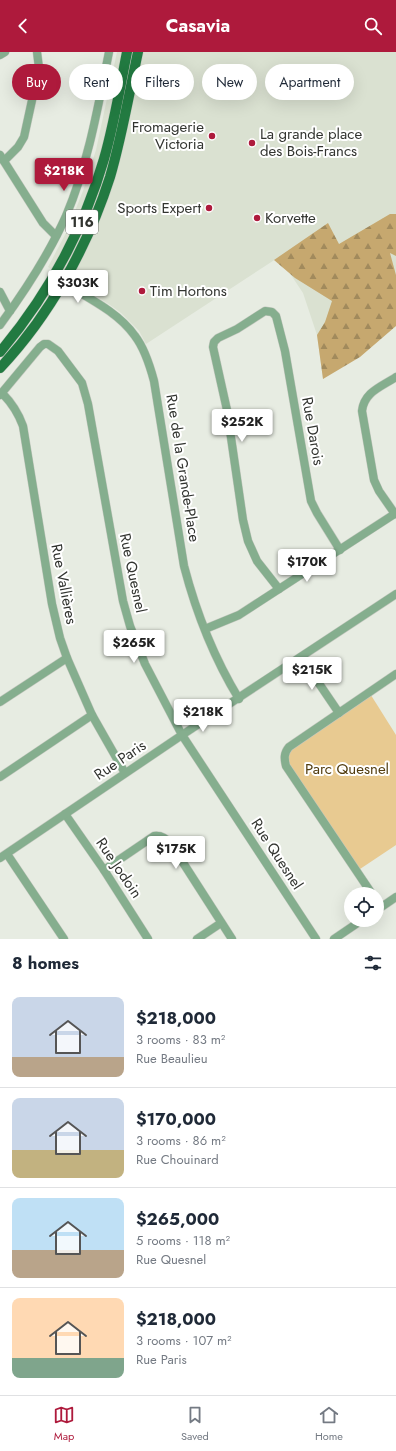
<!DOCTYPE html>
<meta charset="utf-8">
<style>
body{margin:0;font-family:Jost,sans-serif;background:#f6f6f7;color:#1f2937;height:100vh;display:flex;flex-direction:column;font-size:15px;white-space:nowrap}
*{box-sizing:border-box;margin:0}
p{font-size:13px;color:#747a83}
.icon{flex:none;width:22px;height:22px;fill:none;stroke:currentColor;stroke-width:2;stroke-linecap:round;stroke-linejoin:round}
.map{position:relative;height:887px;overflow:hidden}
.sheet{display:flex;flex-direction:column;background:#fff;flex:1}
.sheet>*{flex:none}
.hud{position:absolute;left:12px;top:12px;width:372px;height:36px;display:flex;gap:8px}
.controls{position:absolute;left:344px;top:835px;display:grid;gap:8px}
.controls a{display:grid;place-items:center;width:40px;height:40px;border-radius:50%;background:#fff;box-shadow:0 4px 16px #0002;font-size:20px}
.price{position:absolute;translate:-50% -34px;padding:0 9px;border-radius:4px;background:#fff;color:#222;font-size:13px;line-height:26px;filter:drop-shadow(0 1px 2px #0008)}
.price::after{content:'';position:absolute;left:50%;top:24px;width:12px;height:9px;margin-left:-6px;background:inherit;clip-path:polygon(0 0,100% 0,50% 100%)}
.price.selected{background:#ae1a3c;color:#fff}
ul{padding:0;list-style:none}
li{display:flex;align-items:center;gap:12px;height:100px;padding:0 12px}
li+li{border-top:1px solid #e0e1e3}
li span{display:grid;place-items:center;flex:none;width:112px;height:80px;border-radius:8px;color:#555}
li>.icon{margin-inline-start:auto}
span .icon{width:48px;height:48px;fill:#fffc;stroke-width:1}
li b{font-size:17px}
h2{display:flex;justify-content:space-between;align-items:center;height:48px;padding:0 12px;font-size:17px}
.pill{padding:0 14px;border-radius:18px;background:#fff;box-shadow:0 4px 16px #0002;font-size:14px;line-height:36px}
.pill.selected{background:#ae1a3c;color:#fff}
header{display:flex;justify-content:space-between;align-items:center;height:52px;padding:0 12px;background:#ae1a3c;color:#fff;font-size:18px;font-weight:700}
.menu{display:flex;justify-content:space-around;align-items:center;height:56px;border-top:1px solid #e0e1e3;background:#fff;font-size:11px;color:#747a83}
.menu a{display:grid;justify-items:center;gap:2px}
.menu .selected{color:#ae1a3c}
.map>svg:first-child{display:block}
</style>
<header><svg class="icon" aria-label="back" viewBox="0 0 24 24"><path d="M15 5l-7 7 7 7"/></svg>Casavia<svg class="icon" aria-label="search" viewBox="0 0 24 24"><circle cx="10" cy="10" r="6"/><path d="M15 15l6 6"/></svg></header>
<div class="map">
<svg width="396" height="887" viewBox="0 0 396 887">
<defs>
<pattern id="forest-firs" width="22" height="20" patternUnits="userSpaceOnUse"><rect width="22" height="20" fill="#c6a86f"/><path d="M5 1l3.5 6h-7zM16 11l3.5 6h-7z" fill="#a18a5c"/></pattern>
</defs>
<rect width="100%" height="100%" fill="#e7ece2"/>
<path fill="#dae1d1" d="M117,0h279v272l-73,55 -6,-44 -14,-42 -24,-36 -133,87 -7,-13 -18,-18 -11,-8 -62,-38 19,-36 16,-40 13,-41z"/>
<path fill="#e8ca91" d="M369,640l27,43v110l-39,26 -71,-105 -1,-15z"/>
<path fill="url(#forest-firs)" d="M390,162h6v42l-6,-3 6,22v51l-36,31 -37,22 -6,-44 8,-13 7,-21 -37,-23 -21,-18 54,-37 11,21z"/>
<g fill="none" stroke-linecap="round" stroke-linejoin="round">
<defs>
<g id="minor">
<path d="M0,3l5,-3"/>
<path d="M0,103l43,68 13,13"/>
<path d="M4,109l14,-14 6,-10 15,-69 -2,-16"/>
<path d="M54,225c27,18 62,32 81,59 10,13 15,30 19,45l30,185c12,46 30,92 55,133"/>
<path d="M0,240l10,19"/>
<path d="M0,273c25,-34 49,-71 66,-109 22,-52 32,-109 43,-164"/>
<path d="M2,341c10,10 16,19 21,33l29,178 8,34 7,20 25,57 33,58"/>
<path d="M0,343l40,-48 4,-3h4l10,7 24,32 6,21 35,197 7,25 15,38 37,71 134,204"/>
<path d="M395,462l-16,-23 -5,-11 -12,-69c2,-19 19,-24 34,-34"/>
<path d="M279,537l-22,-28 -9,-20 -5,-21 -16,-110 -14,-63 1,-5 4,-4 19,-9 28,-18 7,1 4,4 9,35 26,150 6,12 23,37"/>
<path d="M205,577l34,-14 157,-102"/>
<path d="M301,605l38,56"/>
<path d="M0,650l67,-44"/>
<path d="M0,725l92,-62"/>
<path d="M65,762l39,56 44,69"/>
<path d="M7,802l57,85"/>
<path d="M0,806l182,-123 214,-141"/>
<path d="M104,818l50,-34c7,-1 12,2 17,8l61,95"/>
<path d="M372,842l-86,-128c-2,-8 -2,-13 3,-19l107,-73"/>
<path d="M377,858l19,-13"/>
<path d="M197,887l24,-16"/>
<path d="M334,887l28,-19"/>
</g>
<g id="major">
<path d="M0,300c48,-57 83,-121 104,-193 10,-35 16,-71 23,-107"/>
<path d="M0,316c50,-53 88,-122 110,-191 12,-41 19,-83 28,-125"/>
</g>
</defs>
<use href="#minor" stroke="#c3c7be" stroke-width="9"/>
<use href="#major" stroke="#c3c7be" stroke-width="11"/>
<use href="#minor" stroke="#85ae8e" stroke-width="8"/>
<use href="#major" stroke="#227a41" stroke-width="10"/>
</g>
<g fill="#ae1a3c" stroke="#fff" stroke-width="1.5">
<circle cx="212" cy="84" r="4"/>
<circle cx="252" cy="91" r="4"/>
<circle cx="209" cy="156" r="4"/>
<circle cx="257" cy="166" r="4"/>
<circle cx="142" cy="239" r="4"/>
</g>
<g text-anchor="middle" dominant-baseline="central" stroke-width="4" stroke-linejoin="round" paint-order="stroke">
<rect fill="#fff" stroke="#70716e" stroke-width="1" x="66" y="158" width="32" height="24" rx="3"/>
<g font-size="14" font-weight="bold" fill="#323430">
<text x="82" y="170">116</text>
</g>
<g font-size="15" fill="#323430" stroke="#fff" text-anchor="start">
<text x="204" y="75" text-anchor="end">Fromagerie<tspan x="204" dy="17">Victoria</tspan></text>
<text x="260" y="82">La grande place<tspan x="260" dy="17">des Bois-Francs</tspan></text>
<text x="201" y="156" text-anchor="end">Sports Expert</text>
<text x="265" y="166">Korvette</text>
<text x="150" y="239">Tim Hortons</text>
</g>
<g font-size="15" fill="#323430" stroke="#fff">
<text transform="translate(313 379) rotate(80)">Rue Darois</text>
<text transform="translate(183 416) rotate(81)">Rue de la Grande-Place</text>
<text transform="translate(133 521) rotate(78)">Rue Quesnel</text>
<text transform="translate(64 532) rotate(79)">Rue Vallières</text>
<text transform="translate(120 708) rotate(-34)">Rue Paris</text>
<text transform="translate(277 802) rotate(57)">Rue Quesnel</text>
<text transform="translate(119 816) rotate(56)">Rue Jodoin</text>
</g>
<g font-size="15" fill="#523d0f" stroke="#fff">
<text x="347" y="717">Parc Quesnel</text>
</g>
</g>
</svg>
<div class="controls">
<a><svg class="icon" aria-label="locate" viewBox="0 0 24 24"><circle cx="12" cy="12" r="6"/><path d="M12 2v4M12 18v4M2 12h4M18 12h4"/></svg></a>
</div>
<b class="price selected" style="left:64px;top:140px">$218K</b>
<b class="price" style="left:78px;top:252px">$303K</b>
<b class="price" style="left:242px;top:391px">$252K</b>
<b class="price" style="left:307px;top:531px">$170K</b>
<b class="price" style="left:134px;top:612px">$265K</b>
<b class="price" style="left:312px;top:639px">$215K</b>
<b class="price" style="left:203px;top:681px">$218K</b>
<b class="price" style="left:176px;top:818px">$175K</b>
<div class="hud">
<a class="pill selected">Buy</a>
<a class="pill">Rent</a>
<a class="pill">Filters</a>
<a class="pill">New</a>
<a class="pill">Apartment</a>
</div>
</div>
<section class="sheet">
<h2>8 homes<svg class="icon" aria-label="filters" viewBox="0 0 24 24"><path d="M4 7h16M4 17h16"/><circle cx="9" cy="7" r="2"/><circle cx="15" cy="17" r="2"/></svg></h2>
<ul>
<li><span style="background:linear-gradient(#c9d6e8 75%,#b9a48a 0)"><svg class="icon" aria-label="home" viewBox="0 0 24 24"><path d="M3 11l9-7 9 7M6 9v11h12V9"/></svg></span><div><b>$218,000</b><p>3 rooms · 83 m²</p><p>Rue Beaulieu</p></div></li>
<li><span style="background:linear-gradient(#c9d6e8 65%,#c2b280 0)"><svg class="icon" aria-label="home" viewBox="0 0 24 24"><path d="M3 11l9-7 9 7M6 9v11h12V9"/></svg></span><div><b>$170,000</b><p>3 rooms · 86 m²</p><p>Rue Chouinard</p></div></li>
<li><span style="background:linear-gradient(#bfe0f5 65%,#b9a48a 0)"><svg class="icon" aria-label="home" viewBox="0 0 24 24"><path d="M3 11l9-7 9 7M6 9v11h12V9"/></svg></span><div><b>$265,000</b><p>5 rooms · 118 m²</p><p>Rue Quesnel</p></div></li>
<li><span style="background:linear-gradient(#ffd9b3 75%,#7fa58c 0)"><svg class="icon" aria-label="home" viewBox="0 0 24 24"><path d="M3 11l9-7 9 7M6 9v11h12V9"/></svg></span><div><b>$218,000</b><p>3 rooms · 107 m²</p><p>Rue Paris</p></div></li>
</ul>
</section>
<nav class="menu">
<a class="selected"><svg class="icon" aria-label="map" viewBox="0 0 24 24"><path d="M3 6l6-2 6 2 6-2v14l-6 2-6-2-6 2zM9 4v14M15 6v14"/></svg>Map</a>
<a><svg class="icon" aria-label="saved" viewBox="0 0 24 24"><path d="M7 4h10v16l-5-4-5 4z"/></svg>Saved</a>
<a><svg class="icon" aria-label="home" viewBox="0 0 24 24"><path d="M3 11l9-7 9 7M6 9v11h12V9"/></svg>Home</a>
</nav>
